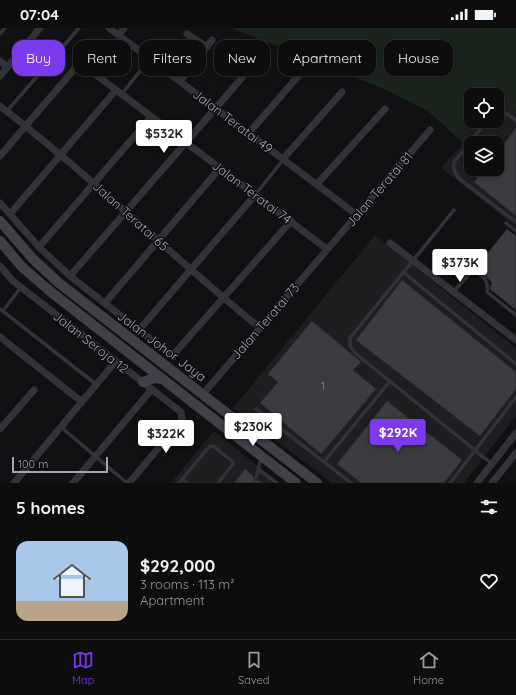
<!DOCTYPE html>
<meta charset="utf-8">
<style>
body{margin:0;font-family:Quicksand,sans-serif;background:#161617;color:#f1f3f6;height:100vh;display:flex;flex-direction:column;font-size:15px;white-space:nowrap}
*{box-sizing:border-box;margin:0}
p{font-size:13px;color:#9a9c9e}
.icon{flex:none;width:22px;height:22px;fill:none;stroke:currentColor;stroke-width:2;stroke-linecap:round;stroke-linejoin:round}
.map{position:relative;height:455px;overflow:hidden}
.details{display:flex;flex-direction:column;background:#0d0d0e;flex:1}
.details>*{flex:none}
.hud{position:absolute;left:12px;top:12px;width:492px;height:36px;display:flex;gap:8px}
.controls{position:absolute;left:464px;top:60px;display:grid;gap:8px}
.controls a{display:grid;place-items:center;width:40px;height:40px;border-radius:8px;background:#0d0d0e;box-shadow:0 2px 6px #0003,0 0 0 1px #2d2d2e;font-size:20px}
.scale{position:absolute;left:12px;bottom:10px;width:96px;box-sizing:border-box;padding-left:4px;border:2px solid #a2a6b4;border-top:0;font-size:11px;line-height:14px;white-space:nowrap;color:#a2a6b4;-webkit-text-stroke:3px #0d0c0e;paint-order:stroke}
.price{position:absolute;translate:-50% -34px;padding:0 9px;border-radius:4px;background:#fff;color:#222;font-size:13px;line-height:26px;filter:drop-shadow(0 1px 2px #0008)}
.price::after{content:'';position:absolute;left:50%;top:24px;width:12px;height:9px;margin-left:-6px;background:inherit;clip-path:polygon(0 0,100% 0,50% 100%)}
.price.current{background:#7c3aed;color:#fff}
ul{padding:0;list-style:none}
li{display:flex;align-items:center;gap:12px;height:100px;padding:0 16px}
li span{display:grid;place-items:center;flex:none;width:112px;height:80px;border-radius:12px;color:#555}
li>.icon{margin-inline-start:auto}
span .icon{width:48px;height:48px;fill:#fffc;stroke-width:1}
li b{font-size:17px}
h2{display:flex;justify-content:space-between;align-items:center;height:48px;padding:0 16px;font-size:17px}
.tag{padding:0 14px;border-radius:12px;background:#0d0d0e;box-shadow:0 2px 6px #0003,0 0 0 1px #2d2d2e;font-size:14px;line-height:36px}
.tag.current{background:#7c3aed;color:#fff}
.status{display:flex;justify-content:space-between;align-items:center;height:28px;padding:0 20px;background:#0d0d0e;direction:ltr}
.status svg{height:11px;fill:currentColor}
.tabs{display:flex;justify-content:space-around;align-items:center;height:56px;border-top:1px solid #2d2d2e;background:#0d0d0e;font-size:11px;color:#9a9c9e}
.tabs a{display:grid;justify-items:center;gap:2px}
.tabs .current{color:#7c3aed}
.map>svg:first-child{display:block}
</style>
<div class="status"><b>07:04</b><svg viewBox="0 0 49 12"><path d="M0 12V9h3v3zM5 12V6h3v6zM10 12V3h3v9zM15 12V0h3v12zM26 1h20v11H26zM47 4h2v5h-2z"/></svg></div>
<div class="map">
<svg width="516" height="455" viewBox="0 0 516 455">
<rect width="100%" height="100%" fill="#111113"/>
<g fill="#1e1d20" fill-rule="evenodd">
<path d="M502,71l14,11v117l-75,-59 41,-47h15v-17zM471,115h26v26h-26z"/>
<path d="M375,207l141,113v68l-52,67h-132l-99,-75z"/>
<path d="M214,403l65,52h-108z"/>
</g>
<path fill="#1b231d" d="M231,0h285v82l-14,-11 -5,5v-9h-26v26h11l-19,22 -35,-32 -44,-22z"/>
<g fill="#3c3b40" stroke="#2c2b2f">
<path d="M516,100v88l-42,-34 10,-13h13v-16z"/>
<path d="M507,201l9,7v74l-26,-21 2,-7 -16,-14z"/>
<path d="M402,252l114,92v17l-36,47 -124,-96z"/>
<path d="M312,293l49,41 -8,8 23,19 -55,65 -61,-51 18,-21 -10,-8z"/>
<path d="M387,373l75,59 -18,23h-83l-24,-19z"/>
<path d="M245,441l8,7 1,5 4,-1 4,3h-28z"/>
</g>
<g fill="none" stroke-linecap="round" stroke-linejoin="round">
<g stroke="#323338" stroke-width="3.5">
<path d="M0,6l5,-6"/>
<path d="M122,66l28,-36"/>
<path d="M7,83l72,-83"/>
<path d="M497,83h5l14,9"/>
<path d="M487,93l-33,41c-1,8 1,12 7,18l55,42"/>
<path d="M255,167l28,-35"/>
<path d="M454,182l-104,128v8l5,7 137,111"/>
<path d="M506,195l10,8"/>
<path d="M403,244l113,92"/>
<path d="M454,263l19,-21c10,7 16,9 14,22l29,23"/>
<path d="M0,281l97,76"/>
<path d="M3,283l18,-24"/>
<path d="M256,381l95,74"/>
<path d="M61,399l66,56"/>
<path d="M324,434l66,-81"/>
<path d="M259,442l18,13"/>
<path d="M256,450l5,-20"/>
<path d="M182,451l5,4"/>
<path d="M179,455l30,-36 4,-1 19,15 1,3 -15,19"/>
<path d="M450,455l66,-86"/>
</g>
<g stroke="#323338" stroke-width="7">
<path d="M109,0l248,187"/>
<path d="M187,6l20,13"/>
<path d="M119,7l5,-7"/>
<path d="M0,33l7,6"/>
<path d="M0,48l40,-48"/>
<path d="M180,53l32,-41"/>
<path d="M0,78c90,69 171,150 260,222"/>
<path d="M249,105l51,-59"/>
<path d="M0,128l77,-90 6,-1 244,184"/>
<path d="M283,131l59,-67"/>
<path d="M317,156l68,-75"/>
<path d="M0,175l39,44 31,29 97,76 7,2 117,-133"/>
<path d="M10,186l106,-124"/>
<path d="M390,215l126,97"/>
<path d="M39,219l112,-130"/>
<path d="M0,238l13,15 168,131 1,8 -53,63"/>
<path d="M70,248l190,-219"/>
<path d="M105,275l115,-135"/>
<path d="M139,302l116,-135"/>
<path d="M0,309l82,65"/>
<path d="M203,366l227,-264"/>
<path d="M0,401l34,-39"/>
<path d="M14,455l102,-122"/>
<path d="M73,455l79,-94"/>
<path d="M477,455l39,-50"/>
<path d="M492,455l24,-30"/>
</g>
<g stroke="#404148" stroke-width="10">
<path d="M0,193l33,38 26,24 258,200"/>
<path d="M0,213l22,26 29,25 245,191"/>
<path d="M143,354l11,-4 8,1"/>
</g>
</g>
<g text-anchor="middle" dominant-baseline="central" stroke-width="3" stroke-linejoin="round" paint-order="stroke">
<g font-size="11" fill="#888b97">
<text x="323" y="358">1</text>
</g>
<g font-size="13" fill="#a2a6b4" stroke="#0d0c0e">
<text transform="translate(233 93) rotate(37)">Jalan Teratai 49</text>
<text transform="translate(379 161) rotate(-49)">Jalan Teratai 81</text>
<text transform="translate(252 164) rotate(37)">Jalan Teratai 74</text>
<text transform="translate(131 188) rotate(42)">Jalan Teratai 65</text>
<text transform="translate(265 293) rotate(-49)">Jalan Teratai 73</text>
<text transform="translate(91 314) rotate(38)">Jalan Seroja 12</text>
<text transform="translate(162 318) rotate(37)">Jalan Johor Jaya</text>
</g>
</g>
</svg>
<div class="controls">
<a><svg class="icon" aria-label="locate" viewBox="0 0 24 24"><circle cx="12" cy="12" r="6"/><path d="M12 2v4M12 18v4M2 12h4M18 12h4"/></svg></a>
<a><svg class="icon" aria-label="layers" viewBox="0 0 24 24"><path d="M12 4l9 5-9 5-9-5zM3 14l9 5 9-5"/></svg></a>
</div>
<div class="scale">100 m</div>
<b class="price" style="left:164px;top:126px">$532K</b>
<b class="price" style="left:460px;top:255px">$373K</b>
<b class="price" style="left:253px;top:419px">$230K</b>
<b class="price current" style="left:398px;top:425px">$292K</b>
<b class="price" style="left:166px;top:426px">$322K</b>
<div class="hud">
<a class="tag current">Buy</a>
<a class="tag">Rent</a>
<a class="tag">Filters</a>
<a class="tag">New</a>
<a class="tag">Apartment</a>
<a class="tag">House</a>
</div>
</div>
<section class="details">
<h2>5 homes<svg class="icon" aria-label="filters" viewBox="0 0 24 24"><path d="M4 7h16M4 17h16"/><circle cx="9" cy="7" r="2"/><circle cx="15" cy="17" r="2"/></svg></h2>
<ul>
<li><span style="background:linear-gradient(#a9c7e8 75%,#b9a48a 0)"><svg class="icon" aria-label="home" viewBox="0 0 24 24"><path d="M3 11l9-7 9 7M6 9v11h12V9"/></svg></span><div><b>$292,000</b><p>3 rooms · 113 m²</p><p>Apartment</p></div><svg class="icon" aria-label="heart" viewBox="0 0 24 24"><path d="M12 20l-8-8c-3-5 5-10 8-4 3-6 11-1 8 4z"/></svg></li>
</ul>
</section>
<nav class="tabs">
<a class="current"><svg class="icon" aria-label="map" viewBox="0 0 24 24"><path d="M3 6l6-2 6 2 6-2v14l-6 2-6-2-6 2zM9 4v14M15 6v14"/></svg>Map</a>
<a><svg class="icon" aria-label="saved" viewBox="0 0 24 24"><path d="M7 4h10v16l-5-4-5 4z"/></svg>Saved</a>
<a><svg class="icon" aria-label="home" viewBox="0 0 24 24"><path d="M3 11l9-7 9 7M6 9v11h12V9"/></svg>Home</a>
</nav>
